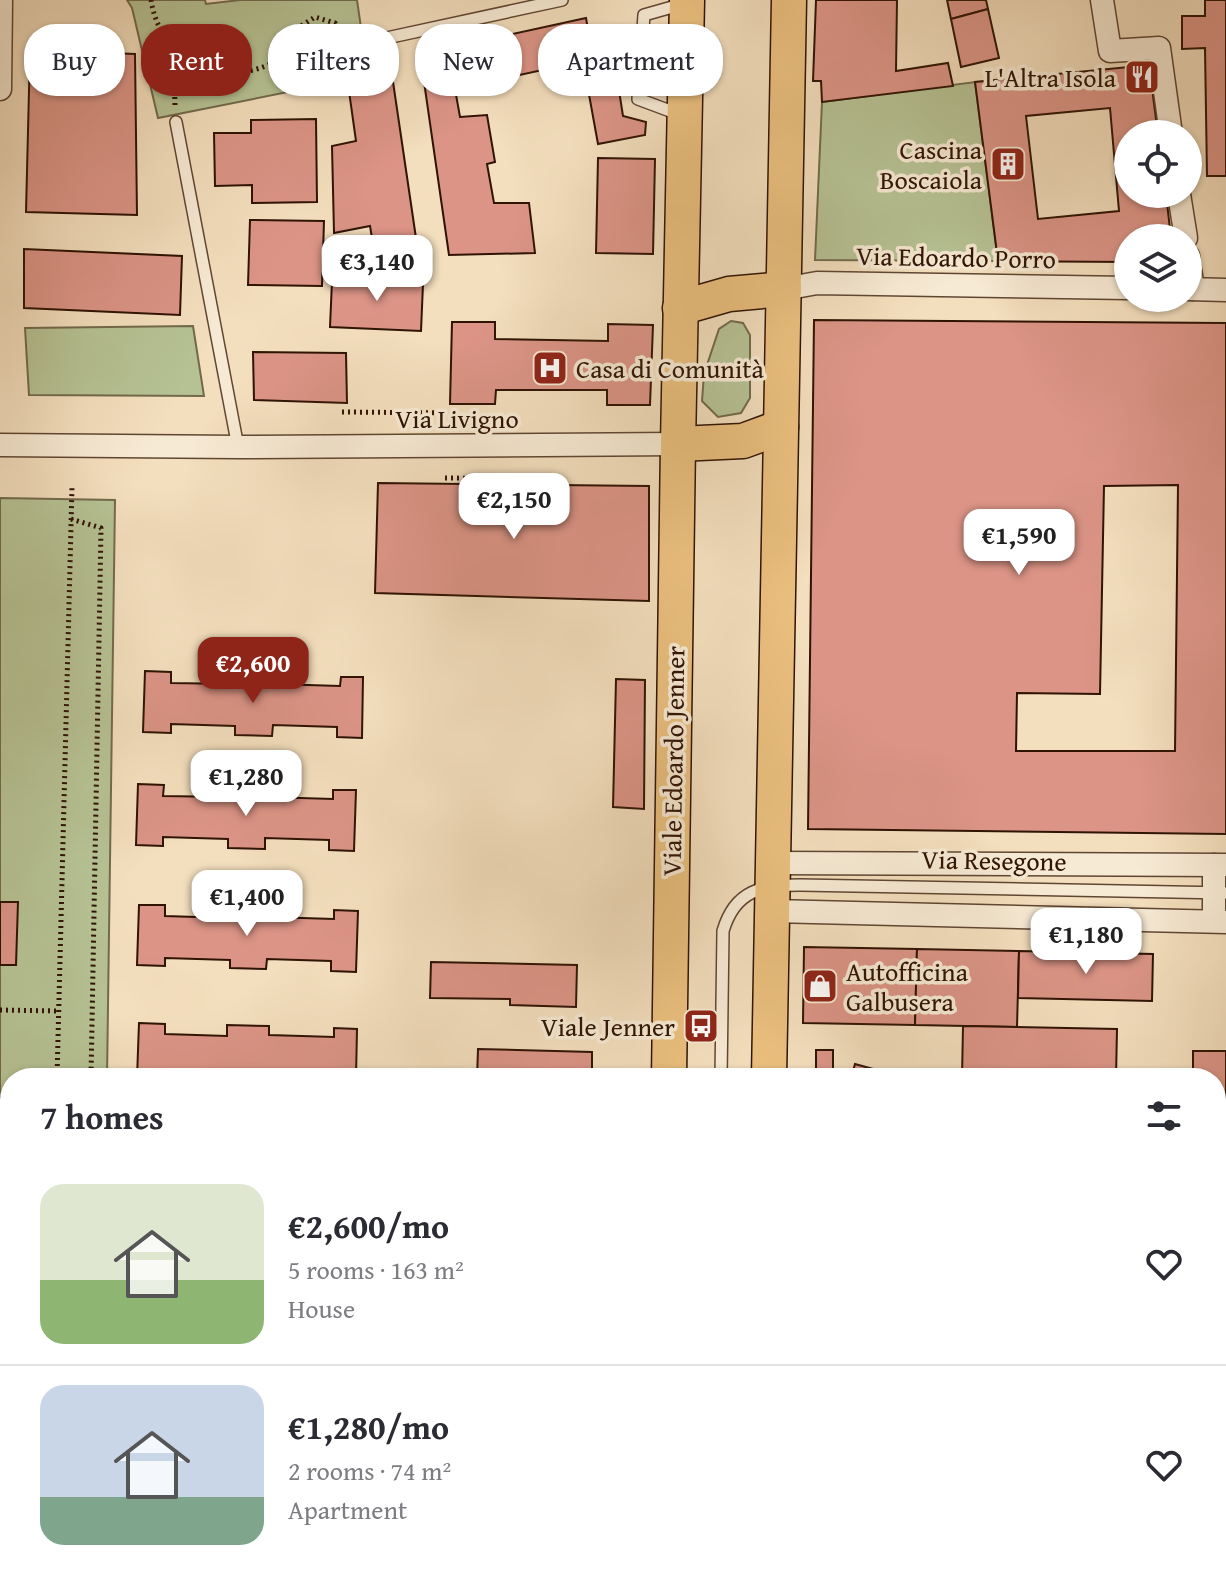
<!DOCTYPE html>
<meta charset="utf-8">
<style>
body{margin:0;font-family:"Gentium Book Plus",serif;background:#f7f7f7;color:#2b2b33;height:100vh;display:flex;flex-direction:column;font-size:30px;white-space:nowrap}
*{box-sizing:border-box;margin:0}
p{font-size:26px;color:#7c7c81}
.icon{flex:none;width:44px;height:44px;fill:none;stroke:currentColor;stroke-width:2;stroke-linecap:round;stroke-linejoin:round}
.map{position:relative;flex:1;overflow:hidden}
.side{position:absolute;left:0px;top:1068px;width:1226px;height:512px;display:flex;flex-direction:column;background:#fff;border-radius:32px 32px 0 0;box-shadow:0 2px 6px #0004}
.side>*{flex:none}
.guide{position:absolute;left:24px;top:24px;width:800px;height:72px;display:flex;gap:16px}
.buttons{position:absolute;left:1114px;top:120px;display:grid;gap:16px}
.buttons a{display:grid;place-items:center;width:88px;height:88px;border-radius:50%;background:#fff;box-shadow:0 2px 6px #0004;font-size:40px}
.price{position:absolute;translate:-50% -68px;padding:0 18px;border-radius:16px;background:#fff;color:#222;font-size:26px;line-height:52px;filter:drop-shadow(0 2px 4px #0008)}
.price::after{content:'';position:absolute;left:50%;top:48px;width:24px;height:18px;margin-left:-12px;background:inherit;clip-path:polygon(0 0,100% 0,50% 100%)}
.price.current{background:#8f2418;color:#fff}
ul{padding:0;list-style:none}
li{display:flex;align-items:center;gap:24px;height:200px;padding:0 40px}
li+li{border-top:2px solid #e1e1e2}
li span{display:grid;place-items:center;flex:none;width:224px;height:160px;border-radius:24px;color:#555}
li>.icon{margin-inline-start:auto}
span .icon{width:96px;height:96px;fill:#fffc;stroke-width:1}
li b{font-size:34px}
h2{display:flex;justify-content:space-between;align-items:center;height:96px;padding:0 40px;font-size:34px}
.pill{padding:0 28px;border-radius:32px;background:#fff;box-shadow:0 2px 6px #0004;font-size:28px;line-height:72px}
.pill.current{background:#8f2418;color:#fff}
.map>svg:first-child{display:block}
</style>
<div class="map">
<svg width="1226" height="1580" viewBox="0 0 1226 1580">
<rect width="100%" height="100%" fill="#f3debd"/>
<filter id="stains"><feTurbulence type="fractalNoise" baseFrequency=".0025" numOctaves="4"/><feColorMatrix values="0 0 0 0 .2 0 0 0 0 .09 0 0 0 0 .02 0 0 0 .5 -.17"/></filter>
<radialGradient id="worn" r=".72"><stop offset=".6" stop-color="#630" stop-opacity="0"/><stop offset="1" stop-color="#630" stop-opacity=".3"/></radialGradient>
<g fill="#b6c294" stroke="#726a4c" stroke-width="2">
<path d="M127,0h78l1,4 34,-4h117l11,76 -210,42 -26,-110z"/>
<path d="M975,82l23,179 -183,-1 7,-158z"/>
<path d="M731,321l12,2 7,12v63l-9,15 -23,4 -16,-16 2,-27 15,-45z"/>
<path d="M193,326l11,70 -175,-1 -4,-67z"/>
<path d="M0,498l115,2 -8,578h-97v189h-10z"/>
</g>
<g fill="#db9486" stroke="#2f1304" stroke-width="2" fill-rule="evenodd">
<path d="M816,0h81l-1,71 52,-8 5,23 -131,16 -1,-21h-8z"/>
<path d="M947,0h39l2,9 -37,10z"/>
<path d="M1205,0h21v176h-19l-2,-128 -23,1v-33h23z"/>
<path d="M988,9l11,49 -38,9 -10,-48z"/>
<path d="M586,18l7,41 -138,30 5,28 27,-2 8,47 -8,2 7,39h35l6,50 -86,2 -29,-201z"/>
<path d="M30,50l105,4 2,161 -111,-3z"/>
<path d="M622,55l30,2 -2,25 -29,-1z"/>
<path d="M1149,65l9,69h-30v60h38l5,44h-43v24l-130,-1 -23,-179zM1110,108l9,103 -81,8 -12,-103z"/>
<path d="M392,75l24,163 -43,6 -3,-18 -36,7 -2,-87 24,-5 -8,-57z"/>
<path d="M618,84l5,32 23,6 -1,13 -47,9 -10,-55z"/>
<path d="M316,119l1,83 -65,1v-18l-37,1 -1,-53h37v-13z"/>
<path d="M598,158l57,1 -2,95 -57,-1z"/>
<path d="M250,220l74,1 -2,65 -74,-1z"/>
<path d="M24,249l158,7 -2,59 -156,-7z"/>
<path d="M353,273l46,2v9h24l-2,47 -91,-4 2,-46 20,1z"/>
<path d="M814,320l412,3v511l-418,-5zM1178,485l-3,266h-159l1,-58 83,1 4,-208z"/>
<path d="M452,322h43v17l113,2v-17l45,1 -3,80h-43v-15h-111l-1,14h-45z"/>
<path d="M253,352l93,1 1,50 -93,-3z"/>
<path d="M378,483l271,3v115l-274,-8z"/>
<path d="M145,671l26,1v11l62,1 1,-11 41,2v9l65,2 1,-9h22l-1,61 -25,-1v-10l-64,-2 -1,11 -37,-1v-9l-64,-2v9l-28,-1z"/>
<path d="M616,679l29,1 -1,129 -31,-2z"/>
<path d="M138,784l26,1 -1,11 63,1v-11l42,2 -1,9 66,2v-9h23l-2,61 -25,-1v-10l-64,-2v11l-37,-1v-9l-65,-2v9l-27,-1z"/>
<path d="M0,902h18l-2,63h-16z"/>
<path d="M139,905h26v11l63,2v-11l41,1v9l65,2v-9l24,1 -2,61 -25,-1v-10l-64,-2 -1,10 -36,-1v-8l-65,-2v8l-28,-1z"/>
<path d="M804,947l113,2 -2,76 -112,-2z"/>
<path d="M917,949l102,2 -2,76 -102,-2z"/>
<path d="M1019,951l134,3 -1,47 -134,-3z"/>
<path d="M431,962l146,3 -1,42 -66,-2v-6l-80,-1z"/>
<path d="M139,1023l26,1v10l62,2v-11l42,1v9l65,2v-9l23,1 -1,49 -191,-2v2h-28z"/>
<path d="M963,1026l154,3 -1,49h-154z"/>
<path d="M478,1049l114,3v26h-115z"/>
<rect x="816" y="1050" width="17" height="20"/>
<path d="M1193,1051h33v111h-10v-84h-23z"/>
<path d="M855,1064l51,14h-55z"/>
<path d="M0,1147h3l-1,38h-2z"/>
<path d="M1223,1236h3v55l-4,-1z"/>
<path d="M1216,1350h10v230h-111v-10h101z"/>
<rect x="21" y="1570" width="50" height="10"/>
<rect x="119" y="1570" width="74" height="10"/>
<rect x="239" y="1570" width="50" height="10"/>
<path d="M405,1570h104l-1,10h-104z"/>
<path d="M509,1570h35v10h-36z"/>
<rect x="577" y="1570" width="56" height="10"/>
<rect x="652" y="1570" width="49" height="10"/>
<rect x="792" y="1570" width="51" height="10"/>
<rect x="988" y="1570" width="105" height="10"/>
</g>
<g fill="none" stroke-linecap="round" stroke-linejoin="round">
<defs>
<g id="lane">
<path d="M382,39l180,-39"/>
<path d="M641,56l3,-41 39,-11"/>
<path d="M639,82l-1,17 43,16"/>
<path d="M176,122l62,325"/>
<path d="M721,1078l2,-147c12,-41 39,-46 77,-46l426,8"/>
<path d="M711,1580l1,-10"/>
</g>
<g id="street">
<path d="M1102,0l8,51 49,-3 12,86"/>
<path d="M0,89l1,-89"/>
<path d="M1179,194l7,44"/>
<path d="M1188,256l5,33"/>
<path d="M784,289l33,-6 311,5"/>
<path d="M1188,289l38,1"/>
<path d="M0,445l238,2 440,-3"/>
<path d="M773,863l453,2"/>
<path d="M1214,865v56"/>
<path d="M772,911l454,11"/>
<path d="M0,1297h10"/>
<path d="M1216,1316l10,1"/>
</g>
<g id="primary">
<path d="M680,308l49,-14 55,-5"/>
<path d="M678,444l65,-3 38,-14"/>
<path d="M669,1078l9,-634 9,-444"/>
<path d="M769,1078l20,-1078"/>
<path d="M665,1580v-10"/>
<path d="M762,1580v-10"/>
</g>
</defs>
<use href="#lane" stroke="#604632" stroke-width="14"/>
<use href="#street" stroke="#604632" stroke-width="25"/>
<use href="#primary" stroke="#2f1304" stroke-width="37"/>
<g stroke="#2f1304" stroke-width="5" stroke-dasharray="2 4" stroke-linecap="butt">
<path d="M151,0c4,29 25,61 55,69 36,10 87,-2 95,-43l14,-9 20,6 10,18"/>
<path d="M345,41l20,-1"/>
<path d="M298,42l7,14 17,4 15,-5 8,-14"/>
<path d="M173,49l2,56"/>
<path d="M342,412l114,1"/>
<path d="M445,478l112,1"/>
<path d="M71,519l30,9 -10,550"/>
<path d="M0,1010l59,1"/>
<path d="M57,1078l15,-591"/>
<path d="M0,1099l10,1"/>
<path d="M0,1218l10,1"/>
</g>
<use href="#lane" stroke="#f7ead4" stroke-width="11"/>
<use href="#street" stroke="#f7ead4" stroke-width="22"/>
<use href="#primary" stroke="#eabf7e" stroke-width="34"/>
</g>
<defs>
<symbol id="restaurant-square" viewBox="-11 -11 22 22"><rect x="-9" y="-9" width="18" height="18" rx="4" fill="#8f2418" stroke="#f7ead4"/><path d="M-5-6h1v4h1v-4h1v4h1v-4h1v5L-1.5 .5V6h-2V.5L-5-1ZM5-6V6H3V1.5H1.5Q1.5-4 5-6Z" fill="#fff"/></symbol>
<symbol id="building-square" viewBox="-11 -11 22 22"><rect x="-9" y="-9" width="18" height="18" rx="4" fill="#8f2418" stroke="#f7ead4"/><path d="M-4-6H4V6H1V3H-1V6H-4ZM-2.5-4.3h1.7v1.8h-1.7ZM.8-4.3h1.7v1.8H.8ZM-2.5-1h1.7V.8h-1.7ZM.8-1h1.7V.8H.8Z" fill="#fff"/></symbol>
<symbol id="hospital-square" viewBox="-11 -11 22 22"><rect x="-9" y="-9" width="18" height="18" rx="4" fill="#8f2418" stroke="#f7ead4"/><path d="M-5-5h3v3.5h4V-5h3V5h-3V1.5h-4V5h-3Z" fill="#fff"/></symbol>
<symbol id="shop-square" viewBox="-11 -11 22 22"><rect x="-9" y="-9" width="18" height="18" rx="4" fill="#8f2418" stroke="#f7ead4"/><path d="M-5-2.5h2.3a2.7 3.5 0 0 1 5.4 0H5L5.5 6h-11ZM-1.5-2.5h3a1.5 2.3 0 0 0-3 0Z" fill="#fff"/></symbol>
<symbol id="bus-square" viewBox="-11 -11 22 22"><rect x="-9" y="-9" width="18" height="18" rx="4" fill="#8f2418" stroke="#f7ead4"/><path d="M-5-6H5V4H4V6H2V4H-2V6H-4V4H-5ZM-3.5-4V0h7V-4ZM-3.5 1.2v1.5H-2V1.2ZM2 1.2v1.5H3.5V1.2Z" fill="#fff"/></symbol>
</defs>
<g fill-rule="evenodd">
<use href="#restaurant-square" x="1122" y="57" width="40" height="40"/>
<use href="#building-square" x="988" y="144" width="40" height="40"/>
<use href="#hospital-square" x="530" y="348" width="40" height="40"/>
<use href="#shop-square" x="800" y="966" width="40" height="40"/>
<use href="#bus-square" x="681" y="1006" width="40" height="40"/>
</g>
<g text-anchor="middle" dominant-baseline="central" stroke-width="7" stroke-linejoin="round" paint-order="stroke">
<g font-size="26" fill="#2f1304" stroke="#f7ead4" text-anchor="end">
<text x="1116" y="77">L'Altra Isola</text>
<text x="982" y="149">Cascina<tspan x="982" dy="30">Boscaiola</tspan></text>
<text x="576" y="368" text-anchor="start">Casa di Comunità</text>
<text x="846" y="971" text-anchor="start">Autofficina<tspan x="846" dy="30">Galbusera</tspan></text>
<text x="675" y="1026">Viale Jenner</text>
</g>
<g font-size="26" fill="#2f1304" stroke="#f7ead4">
<text transform="translate(956 257) rotate(1)">Via Edoardo Porro</text>
<text x="457" y="418">Via Livigno</text>
<text transform="translate(673 761) rotate(-89)">Viale Edoardo Jenner</text>
<text transform="translate(994 860) rotate(1)">Via Resegone</text>
</g>
</g>
<rect width="100%" height="100%" filter="url(#stains)"/>
<rect width="100%" height="100%" fill="url(#worn)"/>
</svg>
<div class="buttons">
<a><svg class="icon" aria-label="locate" viewBox="0 0 24 24"><circle cx="12" cy="12" r="6"/><path d="M12 2v4M12 18v4M2 12h4M18 12h4"/></svg></a>
<a><svg class="icon" aria-label="layers" viewBox="0 0 24 24"><path d="M12 4l9 5-9 5-9-5zM3 14l9 5 9-5"/></svg></a>
</div>
<b class="price" style="left:377px;top:303px">€3,140</b>
<b class="price" style="left:514px;top:541px">€2,150</b>
<b class="price" style="left:1019px;top:577px">€1,590</b>
<b class="price current" style="left:253px;top:705px">€2,600</b>
<b class="price" style="left:246px;top:818px">€1,280</b>
<b class="price" style="left:247px;top:938px">€1,400</b>
<b class="price" style="left:1086px;top:976px">€1,180</b>
<div class="guide">
<a class="pill">Buy</a>
<a class="pill current">Rent</a>
<a class="pill">Filters</a>
<a class="pill">New</a>
<a class="pill">Apartment</a>
</div>
<section class="side">
<h2>7 homes<svg class="icon" aria-label="filters" viewBox="0 0 24 24"><path d="M4 7h16M4 17h16"/><circle cx="9" cy="7" r="2"/><circle cx="15" cy="17" r="2"/></svg></h2>
<ul>
<li><span style="background:linear-gradient(#dfe7d0 60%,#8fb573 0)"><svg class="icon" aria-label="home" viewBox="0 0 24 24"><path d="M3 11l9-7 9 7M6 9v11h12V9"/></svg></span><div><b>€2,600/mo</b><p>5 rooms · 163 m²</p><p>House</p></div><svg class="icon" aria-label="heart" viewBox="0 0 24 24"><path d="M12 20l-8-8c-3-5 5-10 8-4 3-6 11-1 8 4z"/></svg></li>
<li><span style="background:linear-gradient(#c9d6e8 70%,#7fa58c 0)"><svg class="icon" aria-label="home" viewBox="0 0 24 24"><path d="M3 11l9-7 9 7M6 9v11h12V9"/></svg></span><div><b>€1,280/mo</b><p>2 rooms · 74 m²</p><p>Apartment</p></div><svg class="icon" aria-label="heart" viewBox="0 0 24 24"><path d="M12 20l-8-8c-3-5 5-10 8-4 3-6 11-1 8 4z"/></svg></li>
</ul>
</section>
</div>
